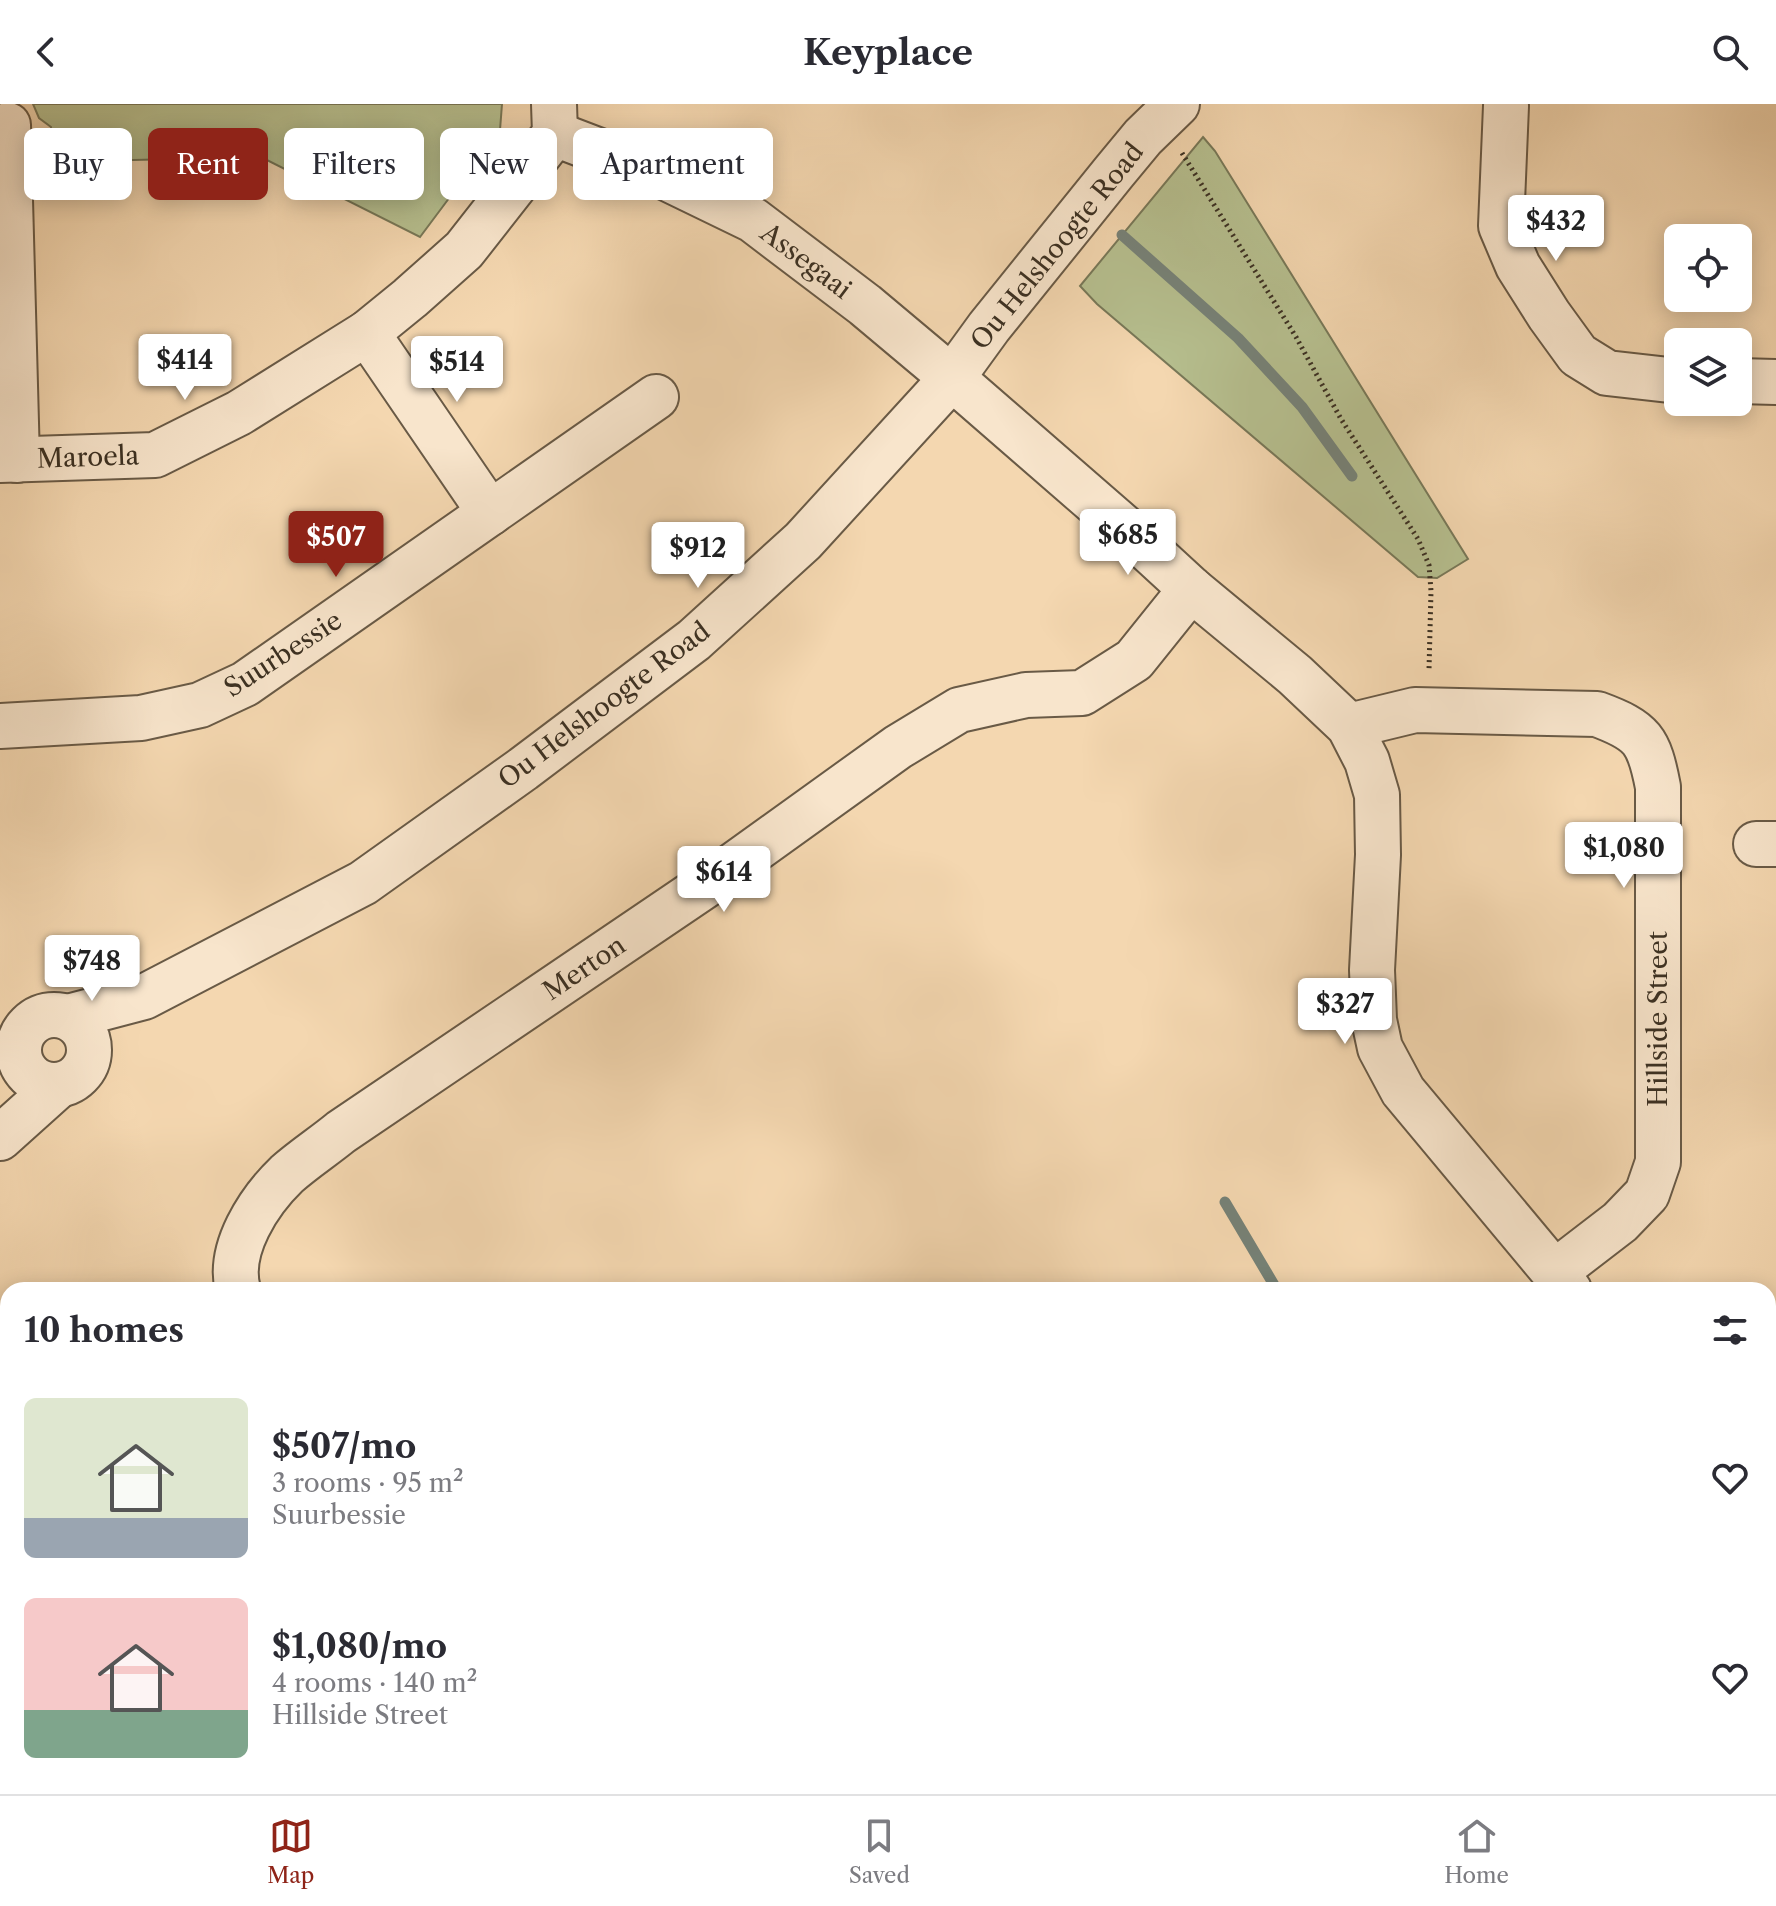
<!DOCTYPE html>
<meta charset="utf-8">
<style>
body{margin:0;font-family:"Libre Caslon Text",serif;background:#f2f2f3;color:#2b2b33;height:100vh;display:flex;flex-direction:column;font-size:30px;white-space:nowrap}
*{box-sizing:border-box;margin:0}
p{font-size:26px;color:#7c7c81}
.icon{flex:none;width:44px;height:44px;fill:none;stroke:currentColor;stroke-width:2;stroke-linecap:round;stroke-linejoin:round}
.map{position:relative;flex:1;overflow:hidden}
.sheet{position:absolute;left:0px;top:1178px;width:1776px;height:512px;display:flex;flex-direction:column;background:#fff;border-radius:24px 24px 0 0;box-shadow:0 4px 20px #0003}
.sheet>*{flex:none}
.banner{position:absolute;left:24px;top:24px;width:800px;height:72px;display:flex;gap:16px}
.buttons{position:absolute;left:1664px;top:120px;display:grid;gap:16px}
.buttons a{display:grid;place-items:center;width:88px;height:88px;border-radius:12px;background:#fff;box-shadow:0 4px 20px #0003;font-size:40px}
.price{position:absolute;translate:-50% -68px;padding:0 18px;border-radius:8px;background:#fff;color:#222;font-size:26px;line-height:52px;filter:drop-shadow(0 2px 4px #0008)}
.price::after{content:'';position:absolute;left:50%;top:48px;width:24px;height:18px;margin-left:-12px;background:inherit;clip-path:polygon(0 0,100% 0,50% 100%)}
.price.current{background:#8f2418;color:#fff}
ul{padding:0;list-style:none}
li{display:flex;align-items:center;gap:24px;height:200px;padding:0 24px}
li span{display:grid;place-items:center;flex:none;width:224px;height:160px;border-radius:12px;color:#555}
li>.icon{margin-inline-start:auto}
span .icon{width:96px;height:96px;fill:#fffc;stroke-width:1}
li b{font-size:34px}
h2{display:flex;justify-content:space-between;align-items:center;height:96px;padding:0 24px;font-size:34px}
.chip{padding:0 28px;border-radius:12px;background:#fff;box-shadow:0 4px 20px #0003;font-size:28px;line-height:72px}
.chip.current{background:#8f2418;color:#fff}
header{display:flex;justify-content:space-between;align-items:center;height:104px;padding:0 24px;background:#fff;font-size:36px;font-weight:800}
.dock{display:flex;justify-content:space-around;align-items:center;height:112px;border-top:2px solid #e1e1e2;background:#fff;font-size:22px;color:#7c7c81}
.dock a{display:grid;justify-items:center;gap:4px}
.dock .current{color:#8f2418}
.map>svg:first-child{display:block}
</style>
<header><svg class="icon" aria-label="back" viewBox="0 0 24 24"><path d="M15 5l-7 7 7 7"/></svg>Keyplace<svg class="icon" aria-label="search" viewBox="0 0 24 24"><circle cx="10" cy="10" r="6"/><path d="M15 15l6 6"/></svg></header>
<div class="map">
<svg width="1776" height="1690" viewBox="0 0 1776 1690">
<rect width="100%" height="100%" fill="#f4d7b0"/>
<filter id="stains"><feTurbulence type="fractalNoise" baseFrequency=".0025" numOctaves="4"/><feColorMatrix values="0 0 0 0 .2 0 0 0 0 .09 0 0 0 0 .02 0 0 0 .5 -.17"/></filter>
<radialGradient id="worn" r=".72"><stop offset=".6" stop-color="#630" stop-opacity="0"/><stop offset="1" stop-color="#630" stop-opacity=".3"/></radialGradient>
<g fill="#b6bf8f" stroke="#787858" stroke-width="2">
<path d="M33,0h469l-2,26 -80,107 -159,-80 -209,5 -1,-35 -12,-9z"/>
<path d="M1203,33l12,14 253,408 -31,19 -19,-1 -321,-273 -17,-18z"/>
<path d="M1768,1254l8,1v121l-8,1z"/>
<path d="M8,1372v310h404l3,8h-415v-317z"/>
</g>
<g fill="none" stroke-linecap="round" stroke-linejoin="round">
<g stroke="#768278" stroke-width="11">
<path d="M1122,131l116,103 64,69 50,69"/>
<path d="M1225,1098l52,88"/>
<path d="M1509,1682l4,8"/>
</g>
<defs>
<g id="minor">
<path d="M1506,2l-5,120 17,40 31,49 29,40 29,18 71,8"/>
<path d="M8,21l9,335"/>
<path d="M555,30l97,37 101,49 112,85 87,73 176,153 63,58 104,86 54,51 18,35 10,34 1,60 -6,115 2,50 6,28 23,43 166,199"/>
<path d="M367,229l123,180"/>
<path d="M1738,277l38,1"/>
<path d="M0,356l155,-5 84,-42 128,-80 43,-35 54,-48 91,-116 -1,-30"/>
<path d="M0,622l141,-8 59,-13 45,-21 411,-287"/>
<path d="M1349,622l66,-16 182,4c46,17 52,26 61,73v375l-11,32 -27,28 -65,50"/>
<path d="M1756,740h20"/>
<circle cx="54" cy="946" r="35"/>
<path d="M68,913l76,-20 219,-114 160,-114 171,-129 109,-99 149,-163 37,-51 125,-155 29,-35 34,-33"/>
<path d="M0,1034l59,-53"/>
<path d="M238,1186c-11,-41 21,-89 49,-116 17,-15 37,-28 54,-42l365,-247 192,-138 61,-37 67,-15 56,-2 52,-33 57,-71"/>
<path d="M0,1226l8,8"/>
<path d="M1768,1433l8,14"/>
<path d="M477,1682l2,8"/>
<path d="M1619,1682l5,8"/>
<path d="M445,1690v-8"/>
</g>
</defs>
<use href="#minor" stroke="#695a46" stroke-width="48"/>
<path stroke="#3b3022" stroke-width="5" stroke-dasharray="2 4" stroke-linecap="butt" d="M1182,49l114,184 45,82 77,120 11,26 2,26 -2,79"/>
<use href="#minor" stroke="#f8e5cc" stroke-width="44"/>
</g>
<g text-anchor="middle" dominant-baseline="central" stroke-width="7" stroke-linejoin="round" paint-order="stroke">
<g font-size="26" fill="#3b3022" stroke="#f8e5cc">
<text transform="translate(1057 142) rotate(-51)">Ou Helshoogte Road</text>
<text transform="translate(806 157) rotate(37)">Assegaai</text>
<text transform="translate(88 353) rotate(-2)">Maroela</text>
<text transform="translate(283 550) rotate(-33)">Suurbessie</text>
<text transform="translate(604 601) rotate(-37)">Ou Helshoogte Road</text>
<text transform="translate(584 864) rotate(-34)">Merton</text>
<text transform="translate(1658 915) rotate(-90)">Hillside Street</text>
</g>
</g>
<rect width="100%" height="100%" filter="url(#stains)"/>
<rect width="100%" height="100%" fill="url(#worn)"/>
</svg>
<div class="buttons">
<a><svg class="icon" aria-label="locate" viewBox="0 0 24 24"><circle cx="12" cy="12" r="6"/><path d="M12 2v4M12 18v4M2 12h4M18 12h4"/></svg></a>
<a><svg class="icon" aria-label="layers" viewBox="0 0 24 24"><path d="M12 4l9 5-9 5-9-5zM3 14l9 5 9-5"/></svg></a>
</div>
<b class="price" style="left:1556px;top:159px">$432</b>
<b class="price" style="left:185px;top:298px">$414</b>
<b class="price" style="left:457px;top:300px">$514</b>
<b class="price" style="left:1128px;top:473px">$685</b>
<b class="price current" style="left:336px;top:475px">$507</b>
<b class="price" style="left:698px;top:486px">$912</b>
<b class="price" style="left:1624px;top:786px">$1,080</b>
<b class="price" style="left:724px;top:810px">$614</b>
<b class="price" style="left:92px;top:899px">$748</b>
<b class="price" style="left:1345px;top:942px">$327</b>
<div class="banner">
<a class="chip">Buy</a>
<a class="chip current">Rent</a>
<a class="chip">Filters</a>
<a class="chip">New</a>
<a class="chip">Apartment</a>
</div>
<section class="sheet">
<h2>10 homes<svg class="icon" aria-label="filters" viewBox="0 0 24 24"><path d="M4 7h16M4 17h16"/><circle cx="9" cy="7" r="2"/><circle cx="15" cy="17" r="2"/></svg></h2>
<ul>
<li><span style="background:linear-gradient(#dfe7d0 75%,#9aa5b1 0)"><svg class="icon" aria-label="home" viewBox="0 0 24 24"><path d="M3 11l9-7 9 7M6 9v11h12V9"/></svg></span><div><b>$507/mo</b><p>3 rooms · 95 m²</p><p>Suurbessie</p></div><svg class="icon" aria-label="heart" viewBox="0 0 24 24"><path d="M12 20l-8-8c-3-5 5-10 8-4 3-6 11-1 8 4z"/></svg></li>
<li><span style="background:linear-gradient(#f6c9c9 70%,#7fa58c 0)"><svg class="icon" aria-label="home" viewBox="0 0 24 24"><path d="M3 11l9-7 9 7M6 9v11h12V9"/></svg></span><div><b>$1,080/mo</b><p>4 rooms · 140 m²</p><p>Hillside Street</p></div><svg class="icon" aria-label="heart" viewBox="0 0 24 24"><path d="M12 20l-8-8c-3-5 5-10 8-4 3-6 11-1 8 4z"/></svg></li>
</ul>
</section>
</div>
<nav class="dock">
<a class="current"><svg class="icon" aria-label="map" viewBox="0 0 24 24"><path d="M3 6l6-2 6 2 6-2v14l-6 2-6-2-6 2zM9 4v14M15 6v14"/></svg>Map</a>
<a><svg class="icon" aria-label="saved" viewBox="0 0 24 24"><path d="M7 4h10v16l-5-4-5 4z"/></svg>Saved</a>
<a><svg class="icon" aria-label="home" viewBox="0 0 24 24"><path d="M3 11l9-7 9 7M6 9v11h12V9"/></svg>Home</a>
</nav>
